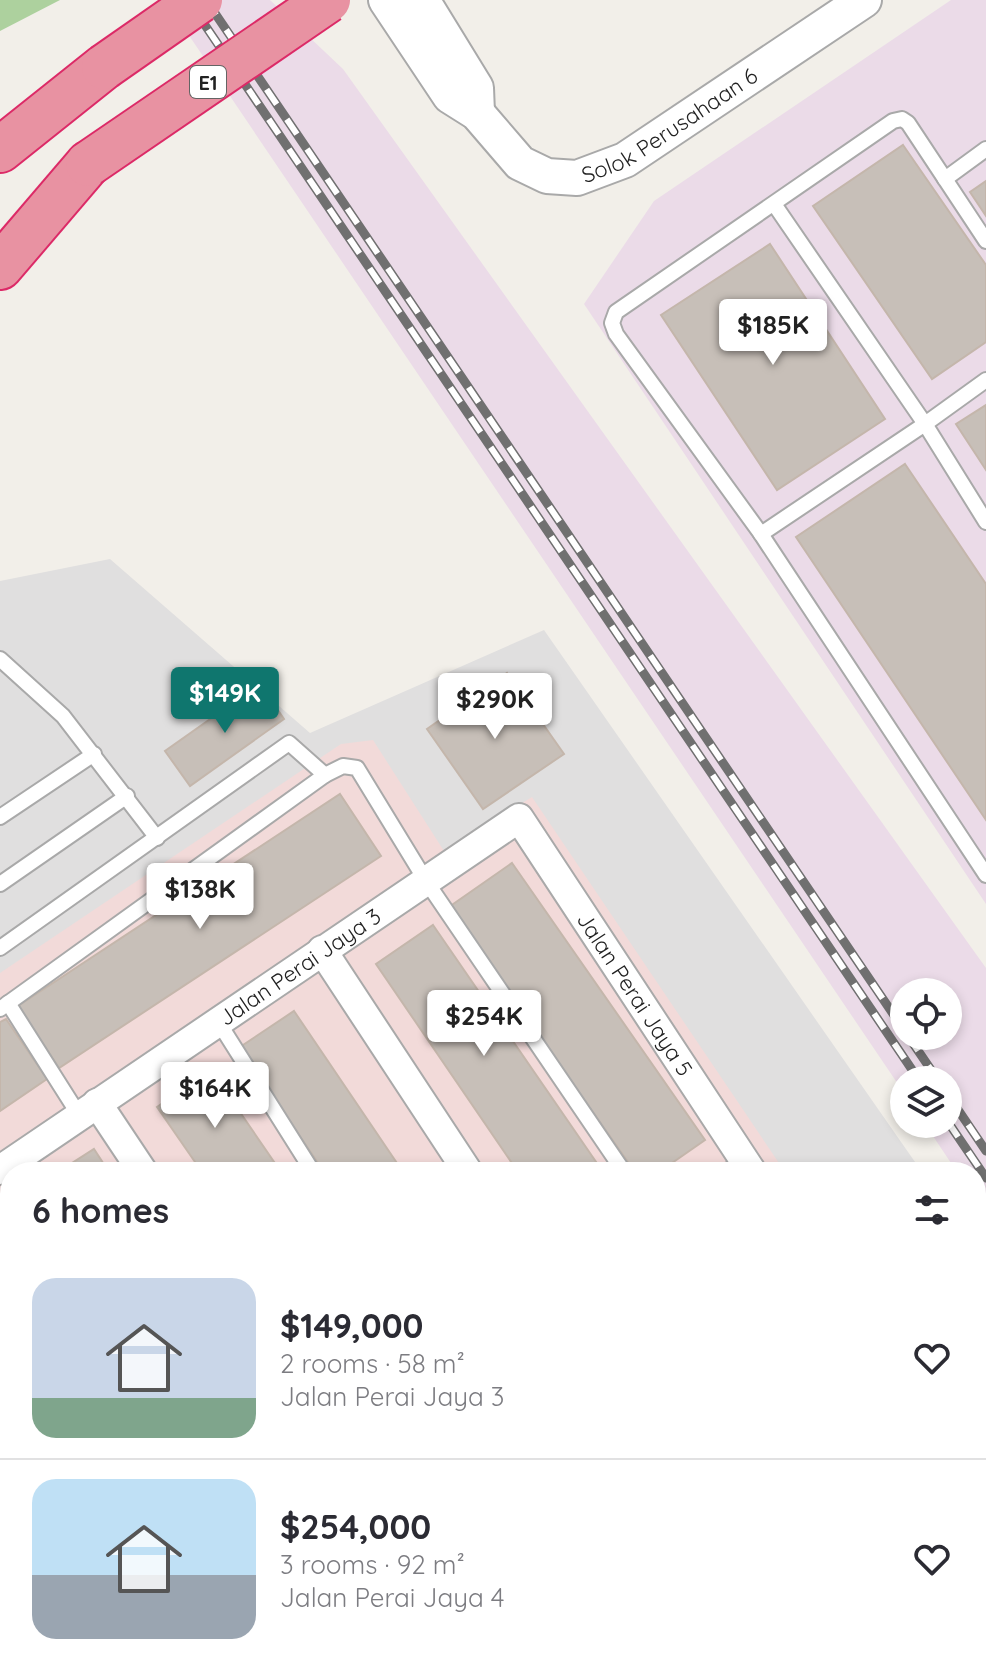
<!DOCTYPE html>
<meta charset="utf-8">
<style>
body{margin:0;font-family:Quicksand,sans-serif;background:#f2f2f3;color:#2b2b33;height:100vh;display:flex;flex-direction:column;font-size:30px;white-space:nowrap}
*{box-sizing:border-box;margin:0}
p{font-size:26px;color:#7c7c81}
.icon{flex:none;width:44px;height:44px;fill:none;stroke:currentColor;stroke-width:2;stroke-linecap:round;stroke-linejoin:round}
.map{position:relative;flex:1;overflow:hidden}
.sheet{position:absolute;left:0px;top:1162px;width:986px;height:514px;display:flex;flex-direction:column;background:#fff;border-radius:32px 32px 0 0;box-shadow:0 4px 12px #0003}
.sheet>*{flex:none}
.fabs{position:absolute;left:890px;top:978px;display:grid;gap:16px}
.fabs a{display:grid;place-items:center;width:72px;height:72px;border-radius:50%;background:#fff;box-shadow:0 4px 12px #0003;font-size:40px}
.price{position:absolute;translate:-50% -68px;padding:0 18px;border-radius:8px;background:#fff;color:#222;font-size:26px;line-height:52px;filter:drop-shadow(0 2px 4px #0008)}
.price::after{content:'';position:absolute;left:50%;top:48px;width:24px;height:18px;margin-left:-12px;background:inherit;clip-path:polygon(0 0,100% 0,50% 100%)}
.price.on{background:#0f766e;color:#fff}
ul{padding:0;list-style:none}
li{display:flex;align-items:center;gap:24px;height:200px;padding:0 32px}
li+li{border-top:2px solid #e1e1e2}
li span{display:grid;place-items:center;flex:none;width:224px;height:160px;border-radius:24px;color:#555}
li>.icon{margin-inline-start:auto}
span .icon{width:96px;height:96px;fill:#fffc;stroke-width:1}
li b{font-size:34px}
h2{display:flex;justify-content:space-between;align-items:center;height:96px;padding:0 32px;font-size:34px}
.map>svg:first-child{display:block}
</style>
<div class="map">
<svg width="986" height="1675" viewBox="0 0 986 1675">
<rect width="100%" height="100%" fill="#f2efe9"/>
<path fill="#e0dfdf" d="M110,559l200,174 234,-103 378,542h-912v494h966v-417l10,14v412h-986v-1094z"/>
<path fill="#f2dad9" d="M373,740l71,111 88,-54 253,375h-775v494h966v-210l10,15v204h-986v-702l341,-229z"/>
<g fill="#ebdbe8" fill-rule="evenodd">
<path d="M165,0h105l73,69 643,899v246l-10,-15v-27h-19l-32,-48h23v-44h-44v13zM904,992h44v44h-44z"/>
<path d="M951,0h35v904l-402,-600 70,-103z"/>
</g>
<path fill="#add19e" d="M0,0h60l-60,31z"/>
<g fill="#c7bfb8" stroke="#c4b6ab" stroke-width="2">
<path d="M903,145l83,120v77l-54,37 -119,-173z"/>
<path d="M986,181v35l-16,-24z"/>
<path d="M770,244l115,175 -108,71 -116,-175z"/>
<path d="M986,405v65l-30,-46z"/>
<path d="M905,464l81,120v236l-190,-283z"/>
<path d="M507,673l57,81 -81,55 -56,-80z"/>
<path d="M260,684l24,35 -94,67 -25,-35z"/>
<path d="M340,794l41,62 -322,212 -41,-62z"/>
<path d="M512,863l193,277 -46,32h-24l-186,-265z"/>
<path d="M433,925l170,247h-85l-142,-208z"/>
<path d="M294,1011l109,161h-79l-84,-125z"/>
<path d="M6,1019l41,60 -47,32v-89z"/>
<path d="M211,1070l70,102h-79l-45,-65z"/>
<path d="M94,1149l15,23h-51z"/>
<path d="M10,1203v87l-10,7v-88z"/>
<path d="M10,1366v87l-10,7v-87z"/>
<path d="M10,1522v144h365l6,9h-381v-146z"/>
<path d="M976,1575l10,15v85h-10l-6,-9h6z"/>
<path d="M534,1666h75l6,9h-75z"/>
<path d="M711,1666h20l6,9h-40z"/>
<path d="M861,1666h77l6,9h-77z"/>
</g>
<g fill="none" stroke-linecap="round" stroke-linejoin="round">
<defs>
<g id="service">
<path d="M945,179l41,-30"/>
<path d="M774,204l151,220 61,98"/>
<path d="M986,241l-78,-118 -6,-4 -9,2 -277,191 -4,11 4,11 145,200 225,341"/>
<path d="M761,534l164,-110 61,-44"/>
<path d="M0,659l63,57 94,122"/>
<path d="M0,817l94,-63"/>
<path d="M0,884l127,-88"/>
<path d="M0,948l289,-205 36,32"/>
<path d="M8,1003l71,112"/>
<path d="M0,1009l325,-234 18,-9 14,2 69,113 198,291"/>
<path d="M219,1023l94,149"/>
<path d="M726,1172l18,-12"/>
<path d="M0,1500l10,-7"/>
<path d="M411,1666l6,9"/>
<path d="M638,1666l7,9"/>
<path d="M959,1666l6,9"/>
<path d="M689,1675l13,-9"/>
</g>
<g id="minor">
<path d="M322,950l146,222"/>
<path d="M97,1103l46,69"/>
<path id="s1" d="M0,1170l519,-352 233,354"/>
<path d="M0,1344l10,-7"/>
<path d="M976,1499l10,16"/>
<path d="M476,1666l6,9"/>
<path d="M793,1666l6,9"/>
</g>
<g id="tertiary">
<path id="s2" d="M386,0l64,96 27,17 43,50 27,13 30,2 48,-18 239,-160"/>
<path d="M422,0l54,88 1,25"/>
</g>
<g id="motorway">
<path d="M0,150l104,-83"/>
<path d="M0,267l88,-103"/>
</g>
</defs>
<use href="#service" stroke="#a9a9a9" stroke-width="18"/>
<use href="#minor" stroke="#a9a9a9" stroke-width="32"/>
<use href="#tertiary" stroke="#a9a9a9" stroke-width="38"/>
<use href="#motorway" stroke="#dc2a67" stroke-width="48"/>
<use href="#service" stroke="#fff" stroke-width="14"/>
<use href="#minor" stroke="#fff" stroke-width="28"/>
<use href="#tertiary" stroke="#fff" stroke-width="34"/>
<use href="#motorway" stroke="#e892a2" stroke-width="44"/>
<defs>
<g id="rail">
<path d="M188,0l731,1080"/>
<path d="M206,0l698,1030"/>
<path d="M908,1036l30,44"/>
<path d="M948,1095l38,56"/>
<path d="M948,1122l38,56"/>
</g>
</defs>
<use href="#rail" stroke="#707070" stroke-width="9"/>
<use href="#rail" stroke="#fff" stroke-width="6" stroke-dasharray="18" stroke-linecap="butt"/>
<defs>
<g id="motorway-bridge">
<path d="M104,67l96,-67"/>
<path d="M88,164l240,-164"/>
</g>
</defs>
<use href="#motorway-bridge" stroke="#dc2a67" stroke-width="48" stroke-linecap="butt"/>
<use href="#motorway-bridge" stroke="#e892a2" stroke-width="44"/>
</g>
<g text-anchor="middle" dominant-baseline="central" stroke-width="7" stroke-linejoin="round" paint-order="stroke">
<rect fill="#fff" stroke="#646464" stroke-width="2" x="190" y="66" width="36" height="32" rx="6"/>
<g font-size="20" font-weight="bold" fill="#222">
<text x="208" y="82">E1</text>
</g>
<g font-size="22" fill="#222" stroke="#fff">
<text stroke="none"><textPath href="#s2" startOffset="380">Solok Perusahaan 6</textPath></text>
<text stroke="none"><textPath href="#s1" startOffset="362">Jalan Perai Jaya 3</textPath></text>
<text stroke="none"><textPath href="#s1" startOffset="838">Jalan Perai Jaya 5</textPath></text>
</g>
</g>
</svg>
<div class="fabs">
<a><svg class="icon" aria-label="locate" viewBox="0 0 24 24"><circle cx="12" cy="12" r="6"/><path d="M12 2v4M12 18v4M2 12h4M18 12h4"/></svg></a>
<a><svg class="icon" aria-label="layers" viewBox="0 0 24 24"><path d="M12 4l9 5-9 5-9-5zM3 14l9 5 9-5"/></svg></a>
</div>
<b class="price" style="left:773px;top:367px">$185K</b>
<b class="price on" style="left:225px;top:735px">$149K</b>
<b class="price" style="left:495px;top:741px">$290K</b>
<b class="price" style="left:200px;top:931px">$138K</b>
<b class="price" style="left:484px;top:1058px">$254K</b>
<b class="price" style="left:215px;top:1130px">$164K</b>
<section class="sheet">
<h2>6 homes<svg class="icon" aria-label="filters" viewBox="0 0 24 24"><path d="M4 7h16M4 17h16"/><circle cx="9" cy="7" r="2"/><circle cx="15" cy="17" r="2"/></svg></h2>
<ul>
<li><span style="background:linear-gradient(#c9d6e8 75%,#7fa58c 0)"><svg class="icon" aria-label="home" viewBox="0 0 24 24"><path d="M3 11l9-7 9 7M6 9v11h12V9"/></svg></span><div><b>$149,000</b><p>2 rooms · 58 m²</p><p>Jalan Perai Jaya 3</p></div><svg class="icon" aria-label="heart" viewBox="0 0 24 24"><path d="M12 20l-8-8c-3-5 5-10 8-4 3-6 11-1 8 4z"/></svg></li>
<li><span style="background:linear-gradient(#bfe0f5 60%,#9aa5b1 0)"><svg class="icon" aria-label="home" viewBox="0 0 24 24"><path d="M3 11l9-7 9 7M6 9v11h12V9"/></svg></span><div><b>$254,000</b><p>3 rooms · 92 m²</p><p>Jalan Perai Jaya 4</p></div><svg class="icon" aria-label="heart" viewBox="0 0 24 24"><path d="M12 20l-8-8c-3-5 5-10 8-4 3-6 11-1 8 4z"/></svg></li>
</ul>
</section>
</div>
